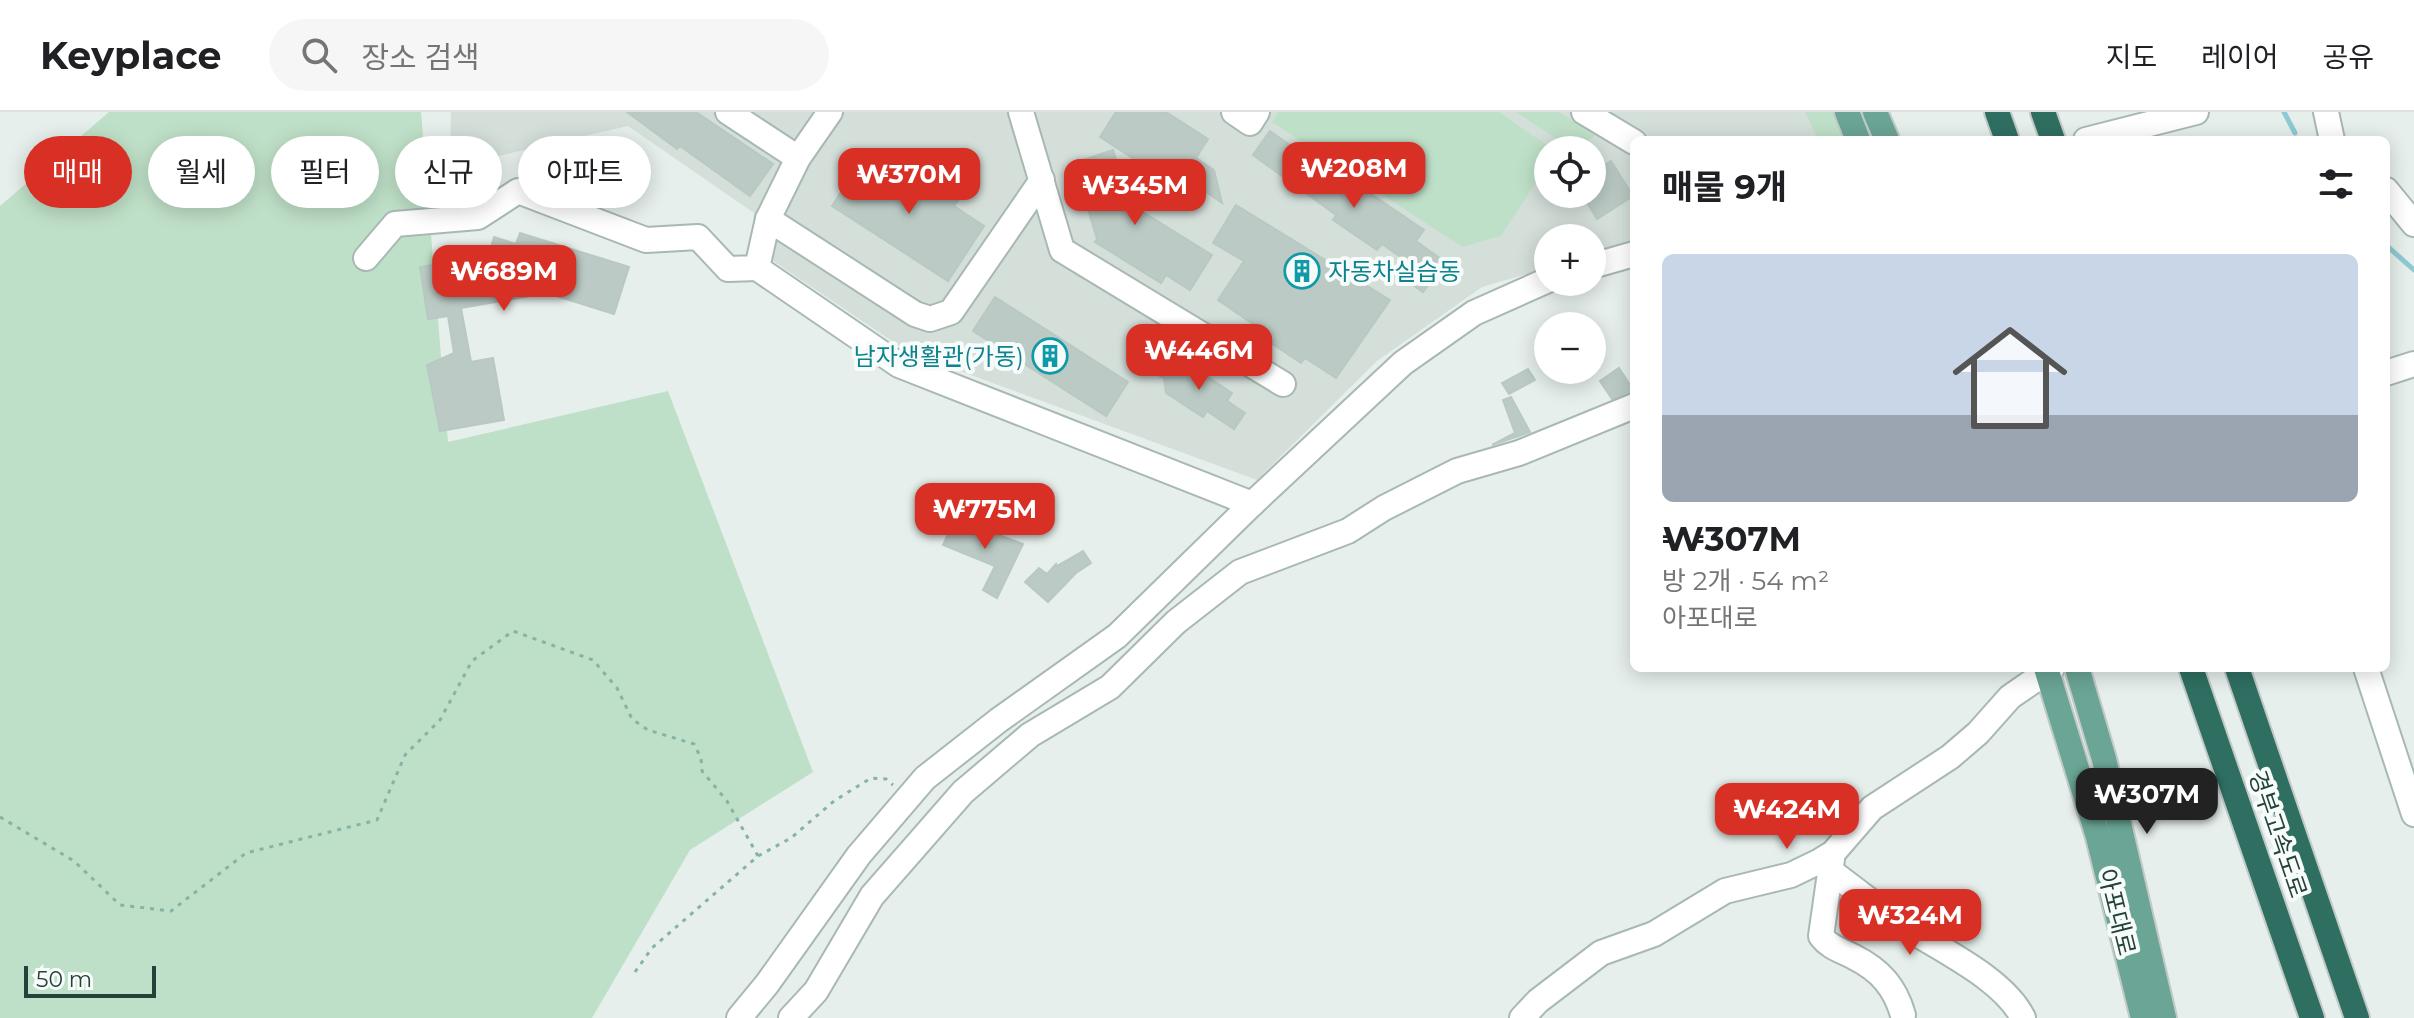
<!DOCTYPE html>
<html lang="ko">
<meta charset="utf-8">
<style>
body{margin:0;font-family:Montserrat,"Noto Sans KR",sans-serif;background:#f6f6f6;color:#202124;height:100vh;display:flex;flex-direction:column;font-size:30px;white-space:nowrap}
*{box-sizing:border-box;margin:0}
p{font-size:26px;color:#757577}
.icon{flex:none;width:44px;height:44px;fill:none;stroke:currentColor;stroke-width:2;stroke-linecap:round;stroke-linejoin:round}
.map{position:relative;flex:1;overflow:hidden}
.panel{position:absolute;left:1630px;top:24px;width:760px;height:536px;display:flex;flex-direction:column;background:#fff;border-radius:12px;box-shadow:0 4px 20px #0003}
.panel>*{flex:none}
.guide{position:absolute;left:24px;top:24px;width:760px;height:72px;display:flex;gap:16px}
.controls{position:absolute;left:1534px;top:24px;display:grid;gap:16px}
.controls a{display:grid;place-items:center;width:72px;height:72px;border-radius:50%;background:#fff;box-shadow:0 4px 20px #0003;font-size:40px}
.scale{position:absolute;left:24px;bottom:20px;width:132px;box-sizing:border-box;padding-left:8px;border:4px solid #24423a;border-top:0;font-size:22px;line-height:28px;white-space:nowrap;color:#24423a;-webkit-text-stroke:6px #f7fbf9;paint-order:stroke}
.price{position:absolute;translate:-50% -68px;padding:0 18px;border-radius:16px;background:#d93025;color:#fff;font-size:26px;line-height:52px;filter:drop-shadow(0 2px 4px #0008)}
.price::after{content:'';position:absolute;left:50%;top:48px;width:24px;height:18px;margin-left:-12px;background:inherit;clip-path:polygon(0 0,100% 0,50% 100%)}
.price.selected{background:#222;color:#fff}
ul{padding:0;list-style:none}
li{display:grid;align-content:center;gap:16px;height:424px;padding:0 32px}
li span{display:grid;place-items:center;height:248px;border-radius:12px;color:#555}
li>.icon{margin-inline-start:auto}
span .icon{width:144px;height:144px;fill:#fffc;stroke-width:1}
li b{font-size:34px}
h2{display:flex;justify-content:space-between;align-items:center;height:96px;padding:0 32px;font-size:34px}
.chip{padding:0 28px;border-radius:36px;background:#fff;box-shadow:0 4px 20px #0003;font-size:28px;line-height:72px}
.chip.selected{background:#d93025;color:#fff}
header{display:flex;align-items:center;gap:48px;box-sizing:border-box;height:112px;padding:0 40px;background:#fff;border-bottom:2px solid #e0e0e0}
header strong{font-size:38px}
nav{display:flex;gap:44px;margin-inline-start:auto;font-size:28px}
.search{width:560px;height:72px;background:#f6f6f6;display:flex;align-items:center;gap:20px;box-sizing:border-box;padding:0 28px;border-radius:44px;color:#757577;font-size:30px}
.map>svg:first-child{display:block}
</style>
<header>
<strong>Keyplace</strong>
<div class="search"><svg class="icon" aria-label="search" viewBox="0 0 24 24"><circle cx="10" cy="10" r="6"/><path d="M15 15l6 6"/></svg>장소 검색</div>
<nav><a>지도</a><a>레이어</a><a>공유</a></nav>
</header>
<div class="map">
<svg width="2414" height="906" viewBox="0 0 2414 906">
<rect width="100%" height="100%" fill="#e6efeb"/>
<path fill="#d4dfda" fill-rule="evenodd" d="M451,0h1389l12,28h-218v103l-42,12v-17h-44v30l-66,19 -105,74 -120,119 -349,-128 -157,-106 3,-33 -126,-87 -178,41zM1548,38h44v44h-44z"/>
<g fill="#bfe0c8">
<path d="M109,0h312l27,330 220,-51 145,381 -123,78 -98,168h-592v-812z"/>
<path d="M1278,0h221l55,38h-6v14l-47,72 -39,11 -190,-125z"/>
<path d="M1516,0h43l36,23 -9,7 -17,5z"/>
<path d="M1805,0h28l12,28h-32l4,-3z"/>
</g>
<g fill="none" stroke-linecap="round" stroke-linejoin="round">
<g stroke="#8ec9d4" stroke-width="5">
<path d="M2284,0l11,21"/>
<path d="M2386,133l28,25"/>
</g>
</g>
<g fill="#bbcac4" stroke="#b8c9c2" stroke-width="2">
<path d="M627,0h69l77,52 -23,32 -70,-50 -3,3z"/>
<path d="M1116,0h50l42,27 -12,19 18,12 8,33 -26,-18 -6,10 -90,-58z"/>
<path d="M1270,19l84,59 4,-5 66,45 -8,11 29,21 -22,30 -24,-17 9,-13 -26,-18 -5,6 -44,-30 3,-5 -83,-60z"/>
<path d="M1113,38l17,54 82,51 -22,35 -24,-15 -5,8 -66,-41 2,-3 -23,-76z"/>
<path d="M867,40l58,39 6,-10 28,18 -5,7 30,20 -36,55 -116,-75z"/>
<path d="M1611,49l22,35 -36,23 -15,-25h10v-21z"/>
<path d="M1236,93l154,95 -54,78 -31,-20 -4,5 -42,-28 1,-6 -42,-29 26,-39 -31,-18z"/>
<path d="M520,121l109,34 -15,47 -67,-21 -86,15 10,54 22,-4 11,62 -64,11 -13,-66 27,-12 -6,-37 -20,3 -8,-52 68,-10 6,-20 22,7z"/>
<path d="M995,185l133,85 -22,34 -133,-85z"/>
<path d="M1174,242l58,39 -5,8 18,12 -11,16 -27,-18 -4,6 -37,-24 -2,-15 -4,-2z"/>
<path d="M1619,256l15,23 -22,8 -12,-18z"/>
<path d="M1528,257l7,11 -26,14 -7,-11z"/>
<path d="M1511,285l19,35 -38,13 23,-12 -12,-33z"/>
<path d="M955,407l68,25 -26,54 -14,-8 12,-24 -52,-21z"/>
<path d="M1083,439l8,12 -15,10 -28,29 -23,-20 14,-14 8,6 9,-10 1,2z"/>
</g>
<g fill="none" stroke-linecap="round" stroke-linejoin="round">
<defs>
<g id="minor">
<path d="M728,0l70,46"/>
<path d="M830,0l-32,46 -30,61 147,95 15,5 21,-7 91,-132"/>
<path d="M1021,0l41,138 221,134"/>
<path d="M1234,0l16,11 7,-11"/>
<path d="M1584,0l50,30"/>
<path d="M2326,0l6,28"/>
<path d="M2086,28l110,-28"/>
<path d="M2386,78l28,34"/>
<path d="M366,146l29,-34 83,-7 40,-26 128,49 52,-3 30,32 29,-1 11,-49"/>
<path d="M1592,154l42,-12"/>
<path d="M757,156l142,97 353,139"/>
<path d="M2386,261l28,-9"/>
<path d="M2366,556l48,146"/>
<path d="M1832,747l-11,77c9,12 20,14 33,21 26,13 41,30 49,58"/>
<path d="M1829,758c23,17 46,35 69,52 38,26 105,55 125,96"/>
<path d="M739,906l28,-34 92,-129 66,-77 74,-58 118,-84 135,-132 151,-141 71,-50 74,-33"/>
<path d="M791,906l25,-27 56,-95 91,-104 67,-57 80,-48 66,-65 64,-50 108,-41 36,-23 73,-37 62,-18 115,-47"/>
<path d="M1522,906l16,-17 63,-48 53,-19 71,-43 66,-16 29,-14 13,-8 39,-45 78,-51 28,-24 32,-36 42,-29"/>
</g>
<g id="major">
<path d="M1847,0l11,28"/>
<path d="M1875,0l12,28"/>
<path d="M2046,556l52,169 45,181"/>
<path d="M2077,556l27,91 60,259"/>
</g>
<g id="highway">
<path d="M1997,0l10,28"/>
<path d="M2043,0l10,28"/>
<path d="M2191,556l121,350"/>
<path d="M2237,556l120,350"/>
</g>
</defs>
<use href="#minor" stroke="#a8b8b2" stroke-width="28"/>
<use href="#major" stroke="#c2cac8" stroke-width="28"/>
<use href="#highway" stroke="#c2cac8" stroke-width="28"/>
<g stroke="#86b3a5" stroke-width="3" stroke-dasharray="4 6" stroke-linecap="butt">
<path d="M0,705l74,44 46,44 51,6 75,-58 131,-33 28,-65 35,-35 32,-59 41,-30 80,29 24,28 15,31 16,11 46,14 7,14 1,13 25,30 31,55"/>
<path d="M635,860l17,-24 106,-92 33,-18 43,-37 37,-23 15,1 7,6"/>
</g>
<use href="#minor" stroke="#fff" stroke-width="24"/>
<use href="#major" stroke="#6aa596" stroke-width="24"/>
<use href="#highway" stroke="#2f6f62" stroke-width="24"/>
</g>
<defs>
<symbol id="building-ring" viewBox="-11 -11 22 22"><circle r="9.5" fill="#f7fbf9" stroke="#0f9aa8" stroke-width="1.5"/><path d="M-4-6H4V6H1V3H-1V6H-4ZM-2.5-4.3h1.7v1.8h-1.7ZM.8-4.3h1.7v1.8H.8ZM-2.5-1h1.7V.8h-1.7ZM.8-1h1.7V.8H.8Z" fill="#0f9aa8"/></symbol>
</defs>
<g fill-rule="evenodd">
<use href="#building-ring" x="1282" y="139" width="40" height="40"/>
<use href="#building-ring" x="1030" y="224" width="40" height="40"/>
</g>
<g text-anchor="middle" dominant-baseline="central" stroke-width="8" stroke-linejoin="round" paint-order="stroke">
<g font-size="24" fill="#0d838f" stroke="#f7fbf9" text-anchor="start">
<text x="1328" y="159">자동차실습동</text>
<text x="1024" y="244" text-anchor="end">남자생활관(가동)</text>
</g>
<g font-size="24" fill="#24423a" stroke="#f7fbf9">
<text transform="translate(2278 722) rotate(71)">경부고속도로</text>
<text transform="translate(2117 800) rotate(76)">아포대로</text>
</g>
</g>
</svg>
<div class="controls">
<a><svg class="icon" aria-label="locate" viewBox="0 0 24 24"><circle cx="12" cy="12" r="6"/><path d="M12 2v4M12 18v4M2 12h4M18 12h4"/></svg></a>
<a>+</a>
<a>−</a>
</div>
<div class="scale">50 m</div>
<b class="price" style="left:1354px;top:98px">₩208M</b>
<b class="price" style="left:909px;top:104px">₩370M</b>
<b class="price" style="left:1135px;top:115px">₩345M</b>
<b class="price" style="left:504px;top:201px">₩689M</b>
<b class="price" style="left:1199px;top:280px">₩446M</b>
<b class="price" style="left:985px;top:439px">₩775M</b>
<b class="price selected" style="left:2147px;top:724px">₩307M</b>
<b class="price" style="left:1787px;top:739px">₩424M</b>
<b class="price" style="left:1910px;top:845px">₩324M</b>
<div class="guide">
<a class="chip selected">매매</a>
<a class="chip">월세</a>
<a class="chip">필터</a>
<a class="chip">신규</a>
<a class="chip">아파트</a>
</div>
<section class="panel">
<h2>매물 9개<svg class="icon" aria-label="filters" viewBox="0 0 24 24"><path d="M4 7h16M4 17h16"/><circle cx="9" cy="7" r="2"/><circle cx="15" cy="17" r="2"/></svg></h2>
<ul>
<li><span style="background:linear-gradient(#c9d6e8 65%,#9aa5b1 0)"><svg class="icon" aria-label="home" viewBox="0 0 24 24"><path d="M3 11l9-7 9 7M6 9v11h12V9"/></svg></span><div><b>₩307M</b><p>방 2개 · 54 m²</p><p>아포대로</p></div></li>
</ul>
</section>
</div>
